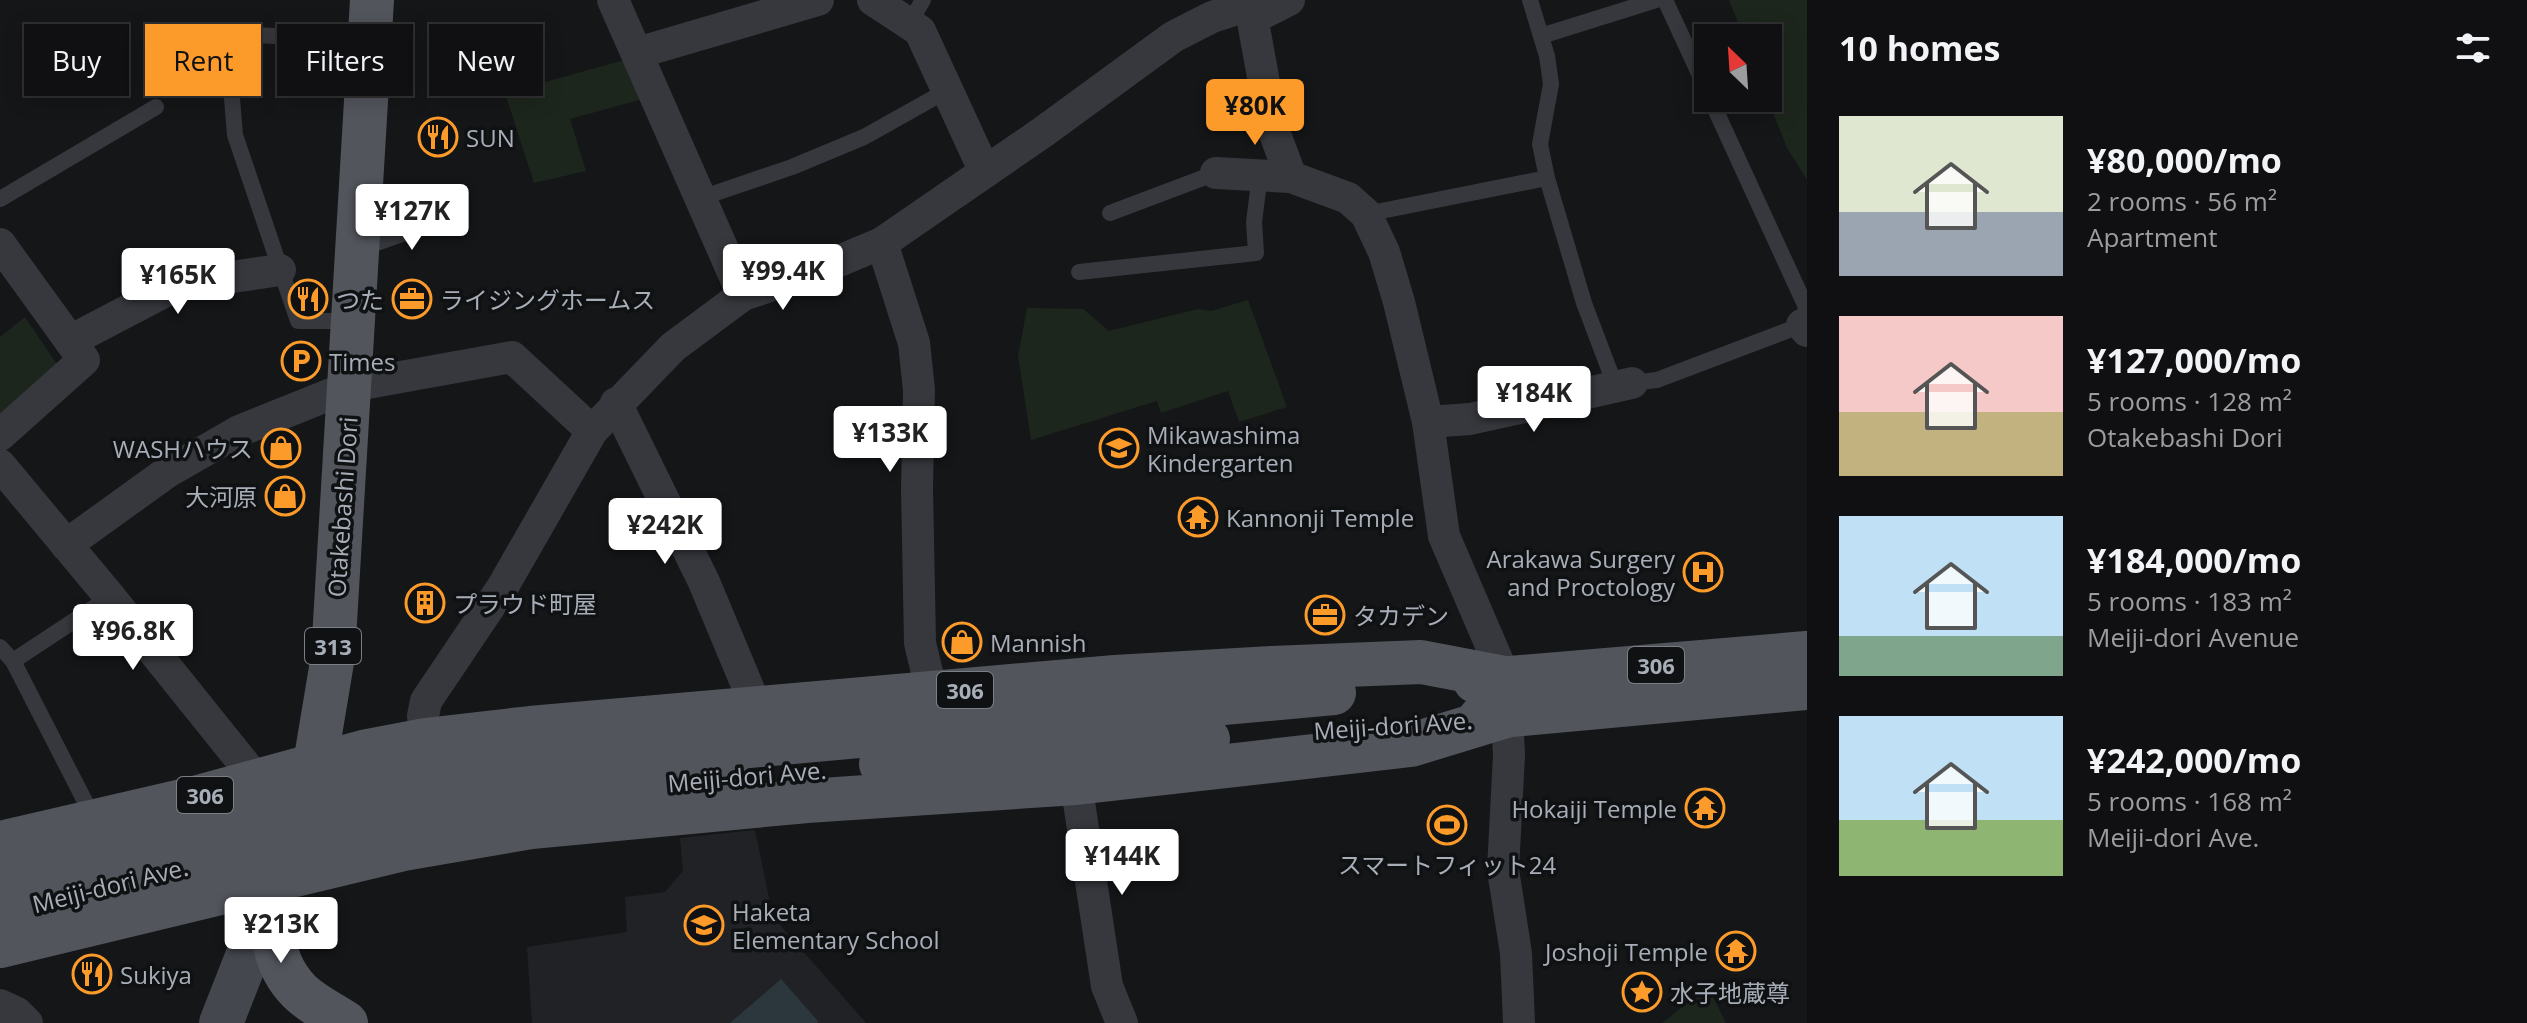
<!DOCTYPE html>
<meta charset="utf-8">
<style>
body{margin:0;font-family:"Open Sans","Noto Sans JP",sans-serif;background:#19191b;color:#f1f3f6;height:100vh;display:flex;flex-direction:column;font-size:30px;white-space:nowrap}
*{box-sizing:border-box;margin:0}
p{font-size:26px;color:#9c9d9f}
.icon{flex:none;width:44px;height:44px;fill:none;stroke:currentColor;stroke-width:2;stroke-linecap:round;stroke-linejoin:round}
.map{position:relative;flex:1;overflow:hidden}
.drawer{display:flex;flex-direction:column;background:#101012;width:720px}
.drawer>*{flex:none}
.top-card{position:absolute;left:24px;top:24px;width:760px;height:72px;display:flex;gap:16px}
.needle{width:52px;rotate:335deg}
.buttons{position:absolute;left:1694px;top:24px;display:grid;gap:16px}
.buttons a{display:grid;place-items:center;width:88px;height:88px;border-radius:0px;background:#101012;box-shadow:0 4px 20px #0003,0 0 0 2px #303032;font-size:40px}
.price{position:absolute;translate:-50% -68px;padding:0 18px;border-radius:8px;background:#fff;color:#222;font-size:26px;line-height:52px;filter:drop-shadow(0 2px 4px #0008)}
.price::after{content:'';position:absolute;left:50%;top:48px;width:24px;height:18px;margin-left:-12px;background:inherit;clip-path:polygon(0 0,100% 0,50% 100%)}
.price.selected{background:#fc9b29;color:#111}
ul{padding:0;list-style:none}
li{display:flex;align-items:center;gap:24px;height:200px;padding:0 32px}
li span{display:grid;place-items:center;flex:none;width:224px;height:160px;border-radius:0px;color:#555}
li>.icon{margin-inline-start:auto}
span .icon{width:96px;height:96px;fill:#fffc;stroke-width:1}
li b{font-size:34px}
h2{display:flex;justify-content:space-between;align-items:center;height:96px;padding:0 32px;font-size:34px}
.tag{padding:0 28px;border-radius:0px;background:#101012;box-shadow:0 4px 20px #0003,0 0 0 2px #303032;font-size:28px;line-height:72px}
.tag.selected{background:#fc9b29;color:#111}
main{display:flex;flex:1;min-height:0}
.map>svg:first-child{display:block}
</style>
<main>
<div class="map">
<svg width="1807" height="1023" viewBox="0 0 1807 1023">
<rect width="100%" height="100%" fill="#151618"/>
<path fill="#212225" d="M755,830l18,87 93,106h-334l-5,-76 100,-15 -2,-35 40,-5 18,-21 -3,-33z"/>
<g fill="#1d261d">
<path d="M1729,0h78v180l-20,-32 -20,-50 1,-60h-24z"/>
<path d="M628,59l15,40 -73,20 16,52 -52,12 -29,-90z"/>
<path d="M1248,300l39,107 -48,15 -11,-31 -67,22 -4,-12 -126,39 -13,-84 9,-48 56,1 26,22 89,-22 13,2z"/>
<path d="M25,317l33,49 -58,54v-83z"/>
<path d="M1700,993l13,4 13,26h-64z"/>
</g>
<path fill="#2b373c" d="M781,979l37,42 -1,2h-87z"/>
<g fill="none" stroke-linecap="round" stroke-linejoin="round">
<g stroke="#36383d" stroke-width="16">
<path d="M1530,0l17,56 4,28 -11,60 7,34 37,125 31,82"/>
<path d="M1665,0l43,93"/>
<path d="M909,24l14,-24"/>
<path d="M1541,36l115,-36"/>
<path d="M701,198l91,-31 72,-30 84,-47"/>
<path d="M0,199l156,-92"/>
<path d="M1110,213l106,-40"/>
<path d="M1366,214l181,-36"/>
<path d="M1079,272l177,-19 -2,-31 6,-47"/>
<path d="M353,321h-55l-63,-186 -5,-61 23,-39 116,5"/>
<path d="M1632,383l25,-3 145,-55 4,-18 -96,-209"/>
<path d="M0,647l13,14 80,156"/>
<path d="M13,661l97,-64"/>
</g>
<g stroke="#36383d" stroke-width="32">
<path d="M613,0l130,295"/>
<path d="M873,0l47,31 65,141"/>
<path d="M1249,0l23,126 19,51 57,21 18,16 18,38 15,50 29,120 16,114 61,142 4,77 -6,115 13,83 3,70"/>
<path d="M1253,18l36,-18"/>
<path d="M637,53l181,-53"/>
<path d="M1216,173l75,4"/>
<path d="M358,241l89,-31"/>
<path d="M882,243l32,100 5,47 -2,98 3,155 12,50"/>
<path d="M0,244l84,116 -84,75"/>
<path d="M1802,325l5,6"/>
<path d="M70,341l107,-56 103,-15"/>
<path d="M616,403l88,179 53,127"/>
<path d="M1428,422l42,-3 162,-36"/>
<path d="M0,465l110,132 147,183 9,16"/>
<path d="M66,545l100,-72 73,-42 112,-45 161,-29 80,74"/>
<path d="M425,740l-2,-24 3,-15 76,-113 90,-157 81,-84 70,-52 72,-24 67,-28 161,-111 130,-95 39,-20 38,-12"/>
<path d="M1076,783l31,203 15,37"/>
<path d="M0,1005l17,8 10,10"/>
</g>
<path stroke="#44474d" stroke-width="44" d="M221,1023l53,-135"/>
<g stroke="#52555c" stroke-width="44">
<path d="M1475,681l332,-28"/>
<path d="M1480,718l327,-30"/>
<path d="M727,748l607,-55"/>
<path d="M881,764l327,-25"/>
<path d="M307,790l8,-26 18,-108 39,-656"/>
<path d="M0,843l191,-44 176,-48 58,-11 105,-12 585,-51 157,-9 149,-6 84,16"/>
<path d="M286,855c-15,46 -24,98 13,136 13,13 32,22 47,32"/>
<path d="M0,946l403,-97 128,-22 276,-26 269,-18 335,-38 95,-29"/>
</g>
<g stroke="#52555c" stroke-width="44">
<path d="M0,878l411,-97 86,-14 199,-17"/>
<path d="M0,912l314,-77 100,-21 88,-16 225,-22"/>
</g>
</g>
<defs>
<symbol id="restaurant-ring" viewBox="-11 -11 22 22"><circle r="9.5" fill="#101113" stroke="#fc9b29" stroke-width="1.5"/><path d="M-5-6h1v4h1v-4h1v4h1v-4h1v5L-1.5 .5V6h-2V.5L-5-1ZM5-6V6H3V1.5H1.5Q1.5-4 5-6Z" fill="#fc9b29"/></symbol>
<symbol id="office-ring" viewBox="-11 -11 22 22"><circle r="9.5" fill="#101113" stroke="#fc9b29" stroke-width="1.5"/><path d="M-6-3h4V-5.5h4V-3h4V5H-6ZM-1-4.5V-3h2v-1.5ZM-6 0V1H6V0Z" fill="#fc9b29"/></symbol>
<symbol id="parking-ring" viewBox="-11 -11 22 22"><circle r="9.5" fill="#101113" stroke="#fc9b29" stroke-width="1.5"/><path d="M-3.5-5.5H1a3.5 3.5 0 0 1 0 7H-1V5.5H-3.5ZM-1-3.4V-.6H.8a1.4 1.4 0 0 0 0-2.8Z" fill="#fc9b29"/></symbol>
<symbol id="shop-ring" viewBox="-11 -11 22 22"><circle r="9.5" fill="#101113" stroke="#fc9b29" stroke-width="1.5"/><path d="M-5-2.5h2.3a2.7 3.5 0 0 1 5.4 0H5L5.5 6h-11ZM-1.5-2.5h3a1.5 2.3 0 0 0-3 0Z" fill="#fc9b29"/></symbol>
<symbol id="school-ring" viewBox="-11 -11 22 22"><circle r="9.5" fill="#101113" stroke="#fc9b29" stroke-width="1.5"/><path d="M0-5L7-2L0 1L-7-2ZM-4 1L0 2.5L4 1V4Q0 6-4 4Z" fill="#fc9b29"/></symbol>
<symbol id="temple-ring" viewBox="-11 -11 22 22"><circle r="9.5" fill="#101113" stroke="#fc9b29" stroke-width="1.5"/><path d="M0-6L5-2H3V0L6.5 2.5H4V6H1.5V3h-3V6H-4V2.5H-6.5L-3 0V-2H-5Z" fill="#fc9b29"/></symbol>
<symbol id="hospital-ring" viewBox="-11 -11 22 22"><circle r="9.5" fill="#101113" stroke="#fc9b29" stroke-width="1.5"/><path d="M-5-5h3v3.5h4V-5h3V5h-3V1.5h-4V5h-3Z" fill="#fc9b29"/></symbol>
<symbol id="building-ring" viewBox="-11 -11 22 22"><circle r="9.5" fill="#101113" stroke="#fc9b29" stroke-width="1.5"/><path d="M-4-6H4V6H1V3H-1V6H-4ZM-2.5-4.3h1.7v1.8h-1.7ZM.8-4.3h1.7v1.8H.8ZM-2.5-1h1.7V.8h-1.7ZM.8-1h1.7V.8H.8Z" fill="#fc9b29"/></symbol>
<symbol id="stadium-ring" viewBox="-11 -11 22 22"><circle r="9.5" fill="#101113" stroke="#fc9b29" stroke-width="1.5"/><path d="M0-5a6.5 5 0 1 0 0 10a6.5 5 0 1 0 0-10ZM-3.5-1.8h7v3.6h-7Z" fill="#fc9b29"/></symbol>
<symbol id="sight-ring" viewBox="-11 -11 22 22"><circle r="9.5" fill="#101113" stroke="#fc9b29" stroke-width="1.5"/><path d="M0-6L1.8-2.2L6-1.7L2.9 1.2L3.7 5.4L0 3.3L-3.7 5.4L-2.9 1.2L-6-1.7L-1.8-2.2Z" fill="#fc9b29"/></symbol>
</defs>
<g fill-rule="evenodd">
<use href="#restaurant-ring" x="416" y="115" width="44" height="44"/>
<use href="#restaurant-ring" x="286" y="277" width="44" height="44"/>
<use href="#office-ring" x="390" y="277" width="44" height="44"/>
<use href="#parking-ring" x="279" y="339" width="44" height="44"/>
<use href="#shop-ring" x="259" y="426" width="44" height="44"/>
<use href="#school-ring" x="1097" y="426" width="44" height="44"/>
<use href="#shop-ring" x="263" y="474" width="44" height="44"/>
<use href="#temple-ring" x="1176" y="495" width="44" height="44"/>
<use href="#hospital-ring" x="1681" y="550" width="44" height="44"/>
<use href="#building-ring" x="403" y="581" width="44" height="44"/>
<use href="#office-ring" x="1303" y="593" width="44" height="44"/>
<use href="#shop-ring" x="940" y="620" width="44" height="44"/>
<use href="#temple-ring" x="1683" y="786" width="44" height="44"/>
<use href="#stadium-ring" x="1425" y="803" width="44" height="44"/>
<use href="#school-ring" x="682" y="903" width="44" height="44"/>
<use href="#temple-ring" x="1714" y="929" width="44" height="44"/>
<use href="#restaurant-ring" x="70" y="952" width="44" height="44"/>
<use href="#sight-ring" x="1620" y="970" width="44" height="44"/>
</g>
<g text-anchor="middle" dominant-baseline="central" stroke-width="7" stroke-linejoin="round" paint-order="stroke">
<g fill="#101113" stroke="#7a7f86" stroke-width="2">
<rect x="305" y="628" width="56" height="36" rx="6"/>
<rect x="1628" y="647" width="56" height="36" rx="6"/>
<rect x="937" y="672" width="56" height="36" rx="6"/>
<rect x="177" y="777" width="56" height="36" rx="6"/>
</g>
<g font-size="22" font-weight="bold" fill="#a7aeb8">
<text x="333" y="646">313</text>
<text x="1656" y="665">306</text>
<text x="965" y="690">306</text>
<text x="205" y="795">306</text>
</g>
<g font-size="24" fill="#a7aeb8" stroke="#101113" text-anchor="start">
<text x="466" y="137">SUN</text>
<text x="336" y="299">つた</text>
<text x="440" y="299">ライジングホームス</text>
<text x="329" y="361">Times</text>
<text x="1147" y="434">Mikawashima<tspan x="1147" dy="28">Kindergarten</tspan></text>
<text x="253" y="448" text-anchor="end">WASHハウス</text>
<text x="257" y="496" text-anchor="end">大河原</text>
<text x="1226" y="517">Kannonji Temple</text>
<text x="1675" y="558" text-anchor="end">Arakawa Surgery<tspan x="1675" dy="28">and Proctology</tspan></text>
<text x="453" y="603">プラウド町屋</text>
<text x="1353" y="615">タカデン</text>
<text x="990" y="642">Mannish</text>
<text x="1677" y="808" text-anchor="end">Hokaiji Temple</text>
<text x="1447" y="864" text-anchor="middle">スマートフィット24</text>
<text x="732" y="911">Haketa<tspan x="732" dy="28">Elementary School</tspan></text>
<text x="1708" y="951" text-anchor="end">Joshoji Temple</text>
<text x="120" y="974">Sukiya</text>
<text x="1670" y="992">水子地蔵尊</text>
</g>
<g font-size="24" fill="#a7aeb8" stroke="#101113">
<text transform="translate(342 507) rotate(-86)">Otakebashi Dori</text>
<text transform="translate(1393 725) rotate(-4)">Meiji-dori Ave.</text>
<text transform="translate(747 776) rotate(-5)">Meiji-dori Ave.</text>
<text transform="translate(110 885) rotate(-14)">Meiji-dori Ave.</text>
</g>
</g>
</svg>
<div class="buttons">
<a><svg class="needle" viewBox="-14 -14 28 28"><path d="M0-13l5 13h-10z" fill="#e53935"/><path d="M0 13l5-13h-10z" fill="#9c9d9f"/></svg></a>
</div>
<b class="price selected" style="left:1255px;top:147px">¥80K</b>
<b class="price" style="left:412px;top:252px">¥127K</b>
<b class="price" style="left:783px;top:312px">¥99.4K</b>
<b class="price" style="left:178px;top:316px">¥165K</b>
<b class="price" style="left:1534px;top:434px">¥184K</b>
<b class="price" style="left:890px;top:474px">¥133K</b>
<b class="price" style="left:665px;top:566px">¥242K</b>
<b class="price" style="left:133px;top:672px">¥96.8K</b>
<b class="price" style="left:1122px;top:897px">¥144K</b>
<b class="price" style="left:281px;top:965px">¥213K</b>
<div class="top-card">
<a class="tag">Buy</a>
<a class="tag selected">Rent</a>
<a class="tag">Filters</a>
<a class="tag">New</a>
</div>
</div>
<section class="drawer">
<h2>10 homes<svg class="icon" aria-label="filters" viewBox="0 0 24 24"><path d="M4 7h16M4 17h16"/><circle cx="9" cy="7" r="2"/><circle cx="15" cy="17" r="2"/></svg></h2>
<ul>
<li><span style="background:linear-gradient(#dfe7d0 60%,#9aa5b1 0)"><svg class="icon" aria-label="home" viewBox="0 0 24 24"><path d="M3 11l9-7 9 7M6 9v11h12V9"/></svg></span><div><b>¥80,000/mo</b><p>2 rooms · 56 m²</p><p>Apartment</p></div></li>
<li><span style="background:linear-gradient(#f6c9c9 60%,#c2b280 0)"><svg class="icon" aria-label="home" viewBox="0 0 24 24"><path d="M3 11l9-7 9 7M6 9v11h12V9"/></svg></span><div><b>¥127,000/mo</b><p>5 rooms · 128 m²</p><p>Otakebashi Dori</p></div></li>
<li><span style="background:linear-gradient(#bfe0f5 75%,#7fa58c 0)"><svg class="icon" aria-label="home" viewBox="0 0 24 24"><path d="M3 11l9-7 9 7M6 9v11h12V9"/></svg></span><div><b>¥184,000/mo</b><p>5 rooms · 183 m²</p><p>Meiji-dori Avenue</p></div></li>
<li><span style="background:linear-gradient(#bfe0f5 65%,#8fb573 0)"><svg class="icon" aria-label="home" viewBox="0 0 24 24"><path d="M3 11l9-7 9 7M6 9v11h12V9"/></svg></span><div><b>¥242,000/mo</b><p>5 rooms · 168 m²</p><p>Meiji-dori Ave.</p></div></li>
</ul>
</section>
</main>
